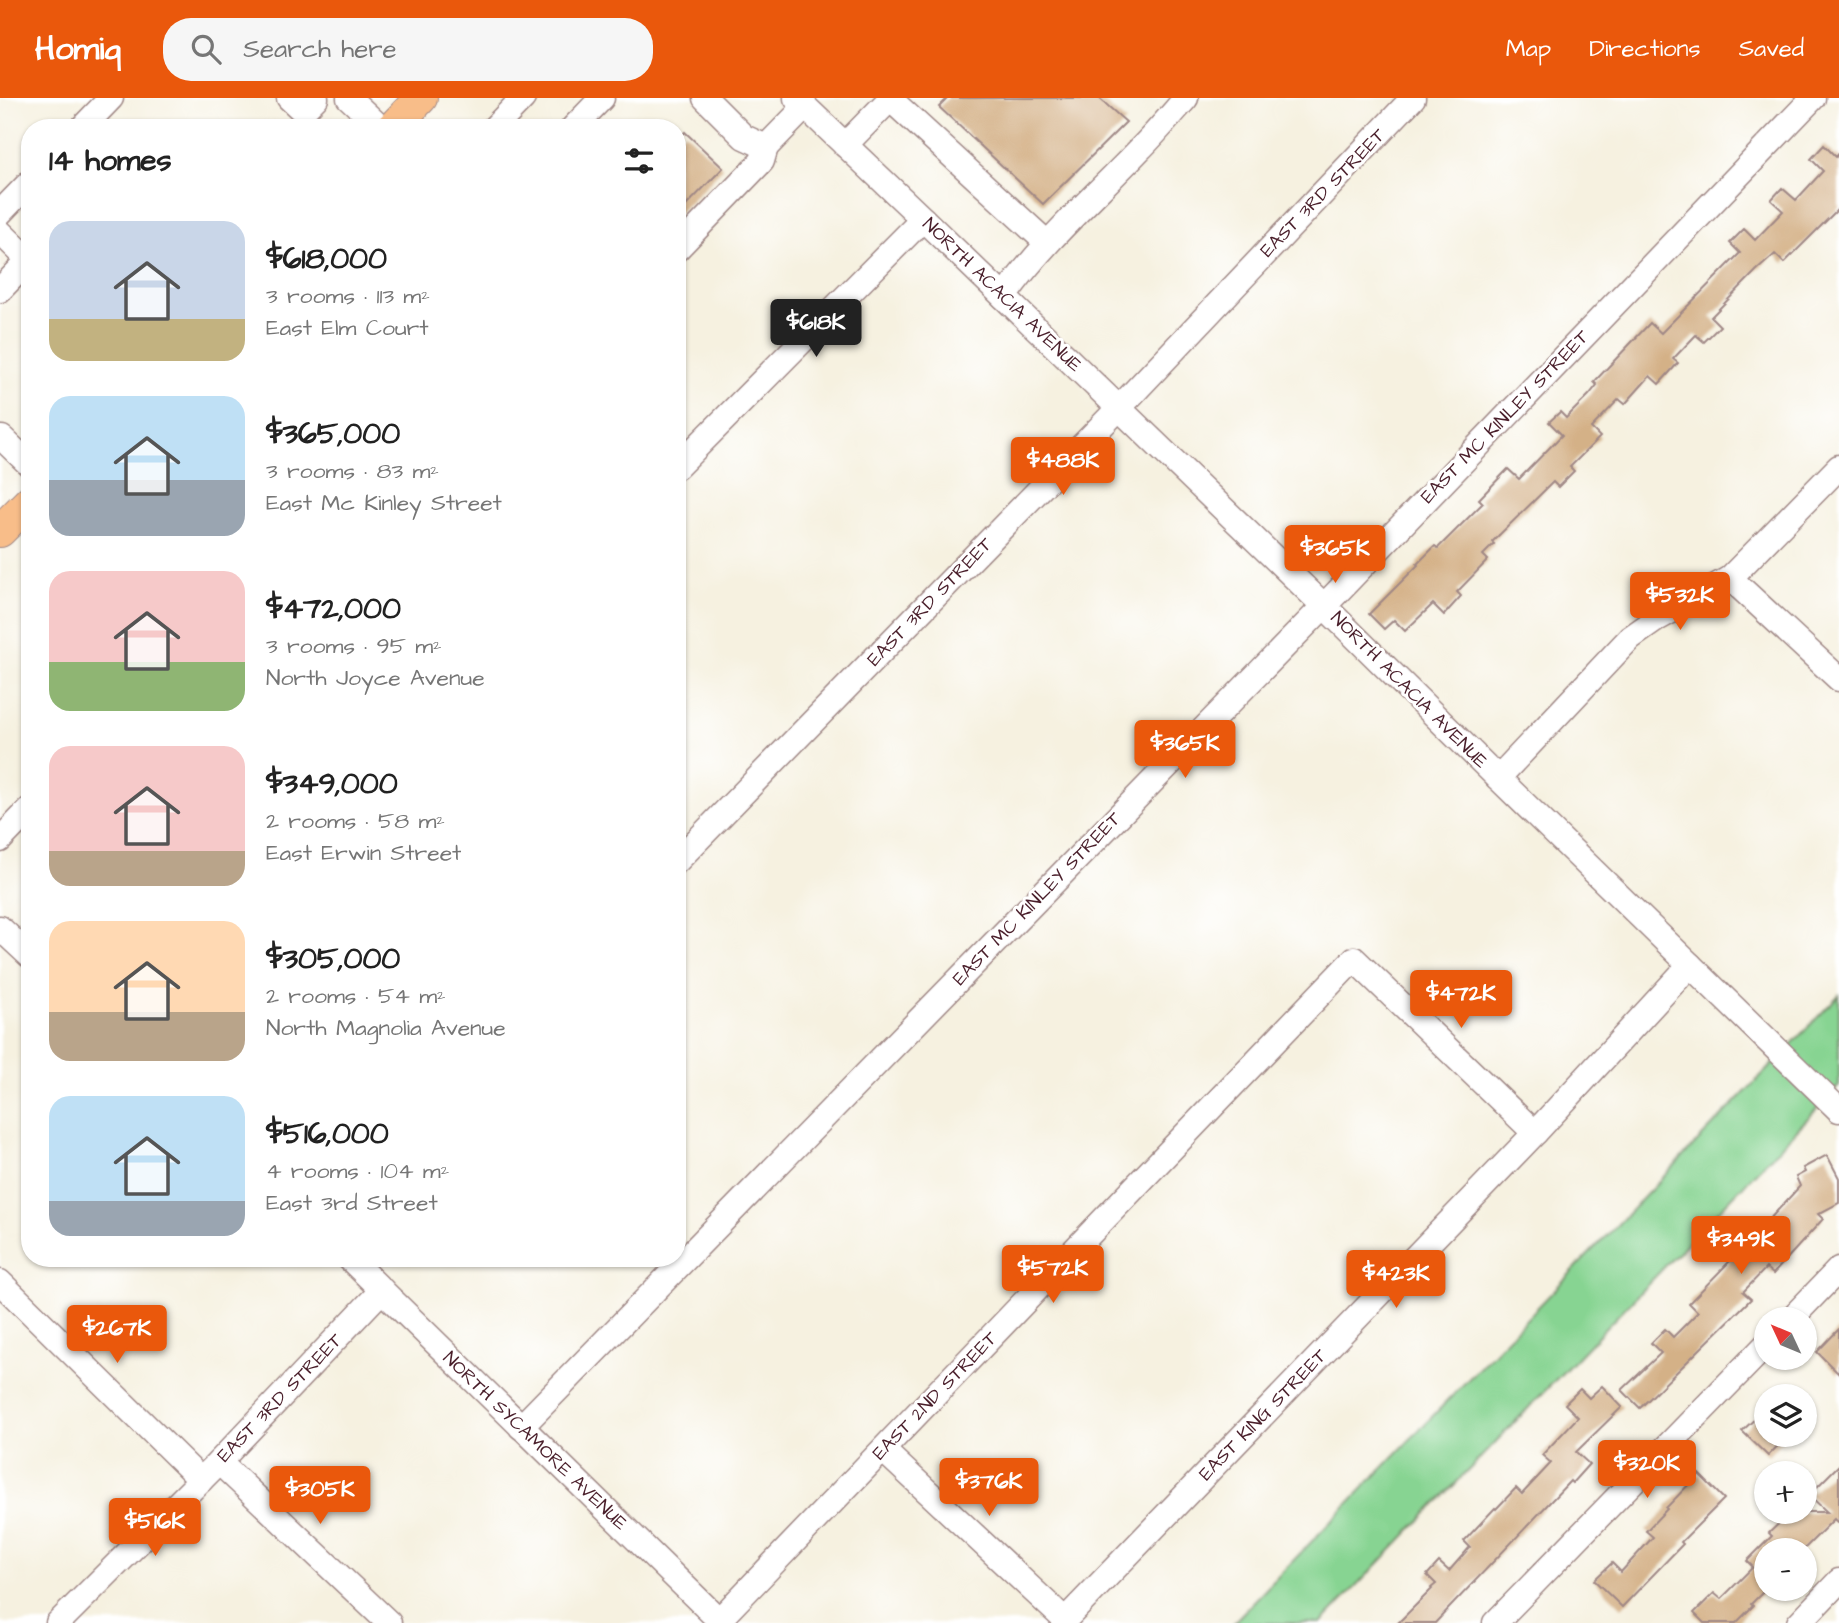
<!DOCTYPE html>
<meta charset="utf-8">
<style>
body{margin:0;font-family:"Architects Daughter",sans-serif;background:#f6f6f6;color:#222;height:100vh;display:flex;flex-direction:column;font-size:26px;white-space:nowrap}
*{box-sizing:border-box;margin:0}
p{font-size:23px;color:#767676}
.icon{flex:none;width:38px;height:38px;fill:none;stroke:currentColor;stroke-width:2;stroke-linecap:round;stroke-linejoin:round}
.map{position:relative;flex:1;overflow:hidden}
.details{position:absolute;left:21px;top:21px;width:665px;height:1148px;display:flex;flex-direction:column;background:#fff;border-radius:28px;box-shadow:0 2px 5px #0004}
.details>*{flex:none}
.needle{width:46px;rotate:314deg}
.tools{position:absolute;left:1754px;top:1209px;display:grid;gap:14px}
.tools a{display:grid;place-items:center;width:63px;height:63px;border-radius:50%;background:#fff;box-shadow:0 2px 5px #0004;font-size:35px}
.price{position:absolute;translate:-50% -60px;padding:0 16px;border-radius:7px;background:#ea580c;color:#fff;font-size:23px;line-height:46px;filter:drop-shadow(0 2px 4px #0008)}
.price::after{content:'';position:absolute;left:50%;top:42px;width:21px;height:16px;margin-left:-10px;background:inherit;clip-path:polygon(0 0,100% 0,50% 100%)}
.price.active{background:#222;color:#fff}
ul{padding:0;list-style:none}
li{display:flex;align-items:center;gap:21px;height:175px;padding:0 28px}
li span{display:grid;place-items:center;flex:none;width:196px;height:140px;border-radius:21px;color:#555}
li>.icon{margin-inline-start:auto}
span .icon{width:84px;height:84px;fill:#fffc;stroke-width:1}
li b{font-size:30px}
h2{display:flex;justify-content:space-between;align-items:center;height:84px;padding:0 28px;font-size:30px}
header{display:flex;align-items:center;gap:42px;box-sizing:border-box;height:98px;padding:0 35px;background:#ea580c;color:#fff}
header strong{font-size:33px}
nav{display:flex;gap:38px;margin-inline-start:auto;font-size:24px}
.search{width:490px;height:63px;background:#f6f6f6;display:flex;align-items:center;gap:18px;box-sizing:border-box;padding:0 24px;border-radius:28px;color:#767676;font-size:26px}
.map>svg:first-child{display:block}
</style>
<header>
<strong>Homiq</strong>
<div class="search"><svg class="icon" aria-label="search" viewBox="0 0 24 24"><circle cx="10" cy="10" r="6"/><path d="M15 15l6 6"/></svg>Search here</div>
<nav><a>Map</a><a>Directions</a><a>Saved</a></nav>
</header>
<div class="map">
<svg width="1839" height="1525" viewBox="0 0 1839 1525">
<rect width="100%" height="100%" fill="#fff"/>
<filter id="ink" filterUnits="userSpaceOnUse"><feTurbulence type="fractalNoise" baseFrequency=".0143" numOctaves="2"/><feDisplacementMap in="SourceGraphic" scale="14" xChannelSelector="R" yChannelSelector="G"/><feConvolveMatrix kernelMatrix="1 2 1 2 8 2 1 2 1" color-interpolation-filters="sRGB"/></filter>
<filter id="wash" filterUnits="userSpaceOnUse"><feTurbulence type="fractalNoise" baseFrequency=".00686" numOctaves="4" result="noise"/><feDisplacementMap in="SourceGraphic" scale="28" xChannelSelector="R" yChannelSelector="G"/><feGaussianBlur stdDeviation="1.57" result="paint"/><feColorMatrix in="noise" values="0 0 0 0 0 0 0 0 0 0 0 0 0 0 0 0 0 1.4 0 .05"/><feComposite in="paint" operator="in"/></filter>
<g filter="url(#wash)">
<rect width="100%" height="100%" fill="#f6f1e0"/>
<path fill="#87d492" stroke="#687a5e" stroke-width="2" d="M1839,897v91l-518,537h-88z"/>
<g id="blocks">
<g fill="#d4b187">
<path d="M948,0h151l27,24 -83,82 -104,-97z"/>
<path d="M685,34l38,36 -46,47v-75z"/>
<path d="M1824,47l12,12 3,-4v55l-55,55 -9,-9 -18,16 -46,47 9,9 -16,16 -8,-7 -23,24 5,4 -19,21 -9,-8 -25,28 -6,-5 -28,29 9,9 -30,30 4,4 -16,16 -5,-5 -61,60 2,2 -11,11 5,5 -31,32 4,4 -17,19 -11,-11 -28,27 -11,-11 -10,9 -15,-15 49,-49 -1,-1 18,-18 3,2 45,-45 -4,-4 29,-30 11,10 43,-44 -13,-13 11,-10 6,6 23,-23 8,-10 -3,-3 56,-59 11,10 79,-80 -10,-10 14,-14 11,11 28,-29 -12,-11 11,-12 14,12 27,-29 -12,-12z"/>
<path d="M1827,1057l12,23v25l-21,11 5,5 -50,55 -7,-6 -23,24 8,7 -111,109 -18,-18 39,-37 -10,-10 14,-14 8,8 25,-25 -9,-9 41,-42 -7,-7 24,-26 8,7 45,-49 -4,-9 9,-5 -2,-4z"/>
<path d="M1839,1231v45l-22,-22z"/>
<path d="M1602,1288l20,21 -46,45 13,12 -17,19 -2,-2 -135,142h-37l34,-34 -1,-1 5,-4 -9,-9 12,-13 10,9 21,-24 -6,-6 31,-33 1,1 20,-21 6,6 29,-31 -9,-8 36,-38 -13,-13 15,-15 9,9z"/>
<path d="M1757,1319l9,9v9h22l-20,21 -26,-25z"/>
<path d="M1839,1367v59l-5,-5 -31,31h-37v39l-15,15 2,2 -17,17h-32l-10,-10 20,-20 7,6 32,-32 -6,-6 25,-25 -3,-3 22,-21h36l-18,-17z"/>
<path d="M1699,1376l25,25 -43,43 2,2 -61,63 -28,-27 18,-17 9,9 32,-35 -7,-6 21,-22 -1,-1z"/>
</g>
</g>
</g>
<g filter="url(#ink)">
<use href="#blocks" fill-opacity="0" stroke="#a08886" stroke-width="2"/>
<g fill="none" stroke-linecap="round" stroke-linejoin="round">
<defs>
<g id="minor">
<path d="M289,0l14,13 13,-13"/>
<path d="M349,0l32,30"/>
<path d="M705,0l39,39 22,10 39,-40"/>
<path d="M796,0l127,121 401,387 174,172 341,332"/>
<path d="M889,0l158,145"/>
<path d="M82,30l29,-30"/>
<path d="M494,30l29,-30"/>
<path d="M573,30l29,-30"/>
<path d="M845,47l46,-47"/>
<path d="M0,115l30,-31"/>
<path d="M0,134l29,28 -29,30"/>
<path d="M677,151l85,-88 4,-14"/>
<path d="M1004,199c39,-55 89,-99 135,-147 17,-17 32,-35 47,-52"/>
<path d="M0,340h2l28,27"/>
<path d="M677,369l246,-248"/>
<path d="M1730,480l109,101"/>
<path d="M1498,680l132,-140 27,-19 73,-41 109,-111"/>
<path d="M0,742l30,-31"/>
<path d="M677,763l442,-453 294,-310"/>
<path d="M0,830l30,28"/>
<path d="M349,1160l373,365"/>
<path d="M0,1184l201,198"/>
<path d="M1790,1222l49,-51"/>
<path d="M521,1329l803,-821 489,-508"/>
<path d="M883,1352l182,170 470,-487 155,-168"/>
<path d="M219,1364l170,161"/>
<path d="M719,1522l635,-661 181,174"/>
<path d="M58,1525l161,-161 163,-172"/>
<path d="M1495,1525l271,-278"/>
<path d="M1799,1525l40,-42"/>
</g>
<g id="major">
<path d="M392,30l29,-30"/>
<path d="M0,433l30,-30"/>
</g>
</defs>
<use href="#minor" stroke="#a08886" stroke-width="27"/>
<use href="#major" stroke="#a08886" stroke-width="34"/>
<use href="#minor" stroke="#fff" stroke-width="24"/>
<use href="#major" stroke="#f8bd89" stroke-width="32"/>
</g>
</g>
<g text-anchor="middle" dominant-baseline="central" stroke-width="6" stroke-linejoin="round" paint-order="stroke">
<g font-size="19" fill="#4a1f2b" stroke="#fff">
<text transform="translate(1323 95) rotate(-46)">EAST 3RD STREET</text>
<text transform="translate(1002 197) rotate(44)">NORTH ACACIA AVENUE</text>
<text transform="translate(1505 319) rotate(-46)">EAST MC KINLEY STREET</text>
<text transform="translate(930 504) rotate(-46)">EAST 3RD STREET</text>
<text transform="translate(1409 592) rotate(45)">NORTH ACACIA AVENUE</text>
<text transform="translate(1037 801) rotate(-46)">EAST MC KINLEY STREET</text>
<text transform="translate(935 1298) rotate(-46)">EAST 2ND STREET</text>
<text transform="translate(280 1300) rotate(-46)">EAST 3RD STREET</text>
<text transform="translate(1263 1317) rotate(-46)">EAST KING STREET</text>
<text transform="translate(535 1343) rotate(44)">NORTH SYCAMORE AVENUE</text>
</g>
</g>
</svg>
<div class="tools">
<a><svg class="needle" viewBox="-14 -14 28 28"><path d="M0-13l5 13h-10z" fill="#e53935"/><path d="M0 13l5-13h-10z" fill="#767676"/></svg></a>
<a><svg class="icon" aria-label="layers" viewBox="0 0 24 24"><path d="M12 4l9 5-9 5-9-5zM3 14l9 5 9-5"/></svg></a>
<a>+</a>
<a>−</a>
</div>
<b class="price active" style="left:816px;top:261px">$618K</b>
<b class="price" style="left:1063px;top:399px">$488K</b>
<b class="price" style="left:1335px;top:487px">$365K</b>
<b class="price" style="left:1680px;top:534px">$532K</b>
<b class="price" style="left:1185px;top:682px">$365K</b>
<b class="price" style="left:1461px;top:932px">$472K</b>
<b class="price" style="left:1741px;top:1178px">$349K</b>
<b class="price" style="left:1053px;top:1207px">$572K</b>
<b class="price" style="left:1396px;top:1212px">$423K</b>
<b class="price" style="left:117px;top:1267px">$267K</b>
<b class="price" style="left:1647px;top:1402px">$320K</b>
<b class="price" style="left:989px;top:1420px">$376K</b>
<b class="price" style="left:320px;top:1428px">$305K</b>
<b class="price" style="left:155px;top:1460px">$516K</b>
<section class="details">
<h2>14 homes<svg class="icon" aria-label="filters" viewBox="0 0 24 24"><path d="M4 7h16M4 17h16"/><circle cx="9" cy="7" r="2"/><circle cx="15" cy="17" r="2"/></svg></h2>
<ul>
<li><span style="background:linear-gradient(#c9d6e8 70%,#c2b280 0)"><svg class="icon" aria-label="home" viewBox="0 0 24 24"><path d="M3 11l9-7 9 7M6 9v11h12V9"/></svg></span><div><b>$618,000</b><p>3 rooms · 113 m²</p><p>East Elm Court</p></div></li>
<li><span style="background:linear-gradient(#bfe0f5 60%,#9aa5b1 0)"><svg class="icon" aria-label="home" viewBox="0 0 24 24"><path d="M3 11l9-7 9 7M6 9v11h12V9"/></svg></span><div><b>$365,000</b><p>3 rooms · 83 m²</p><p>East Mc Kinley Street</p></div></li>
<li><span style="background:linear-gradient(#f6c9c9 65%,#8fb573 0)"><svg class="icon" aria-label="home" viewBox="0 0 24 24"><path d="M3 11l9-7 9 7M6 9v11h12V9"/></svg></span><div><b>$472,000</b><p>3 rooms · 95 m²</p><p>North Joyce Avenue</p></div></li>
<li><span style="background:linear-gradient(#f6c9c9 75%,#b9a48a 0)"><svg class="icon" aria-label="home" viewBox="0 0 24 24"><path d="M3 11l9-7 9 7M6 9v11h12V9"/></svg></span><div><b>$349,000</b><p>2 rooms · 58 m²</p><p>East Erwin Street</p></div></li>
<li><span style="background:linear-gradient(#ffd9b3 65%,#b9a48a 0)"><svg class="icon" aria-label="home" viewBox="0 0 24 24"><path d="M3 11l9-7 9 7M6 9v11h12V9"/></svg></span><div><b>$305,000</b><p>2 rooms · 54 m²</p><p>North Magnolia Avenue</p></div></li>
<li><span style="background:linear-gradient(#bfe0f5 75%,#9aa5b1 0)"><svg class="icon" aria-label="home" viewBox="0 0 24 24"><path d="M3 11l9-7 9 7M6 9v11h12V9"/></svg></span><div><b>$516,000</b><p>4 rooms · 104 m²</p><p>East 3rd Street</p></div></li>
</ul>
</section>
</div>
